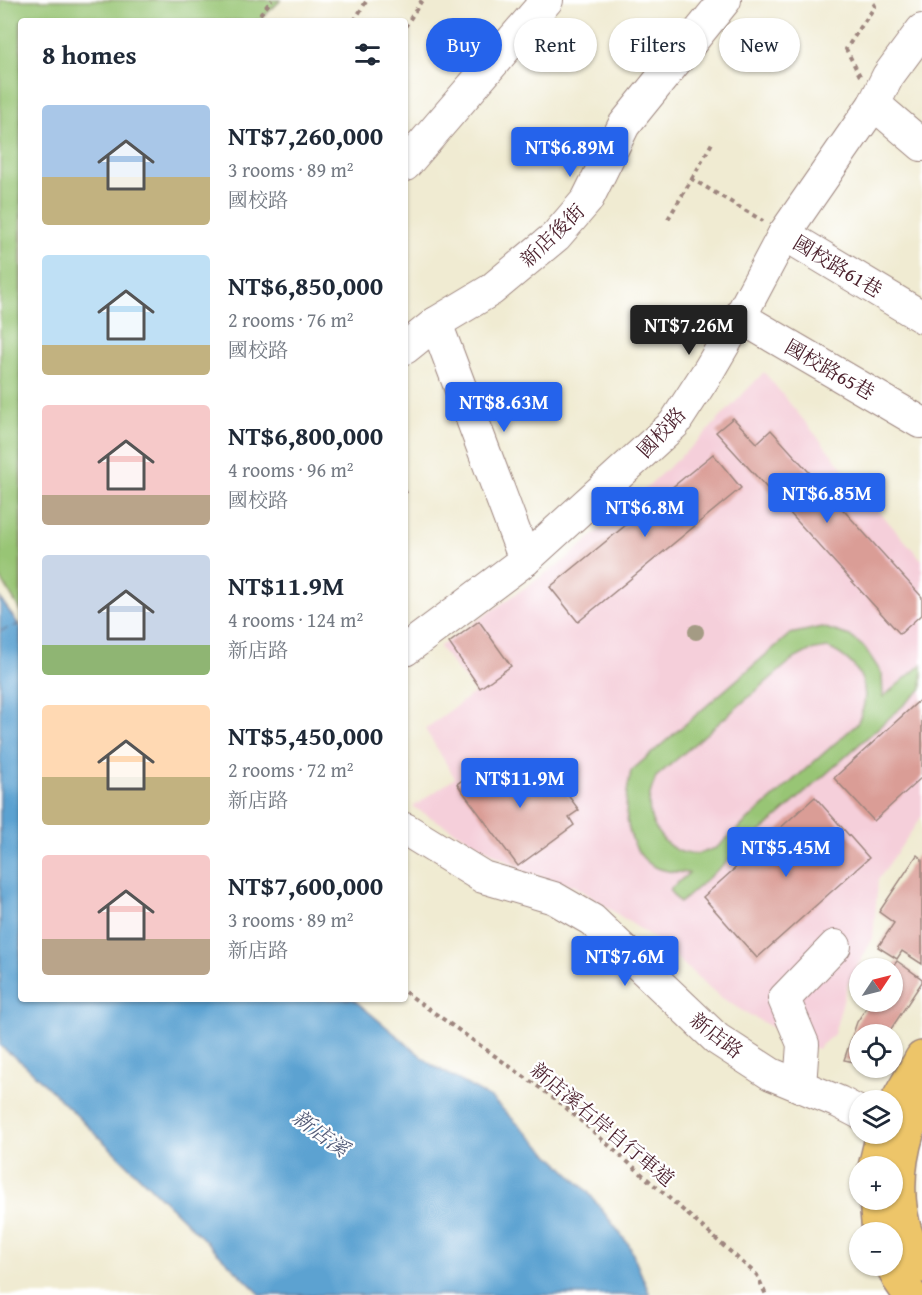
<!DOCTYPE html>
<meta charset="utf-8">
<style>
body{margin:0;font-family:"Gentium Book Plus","Noto Serif TC",serif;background:#f6f6f7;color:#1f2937;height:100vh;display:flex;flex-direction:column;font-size:22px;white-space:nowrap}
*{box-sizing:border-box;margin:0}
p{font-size:20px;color:#747a83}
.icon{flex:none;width:33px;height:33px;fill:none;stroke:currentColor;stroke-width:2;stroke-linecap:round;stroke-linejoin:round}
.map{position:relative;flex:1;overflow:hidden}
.side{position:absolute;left:18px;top:18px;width:390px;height:984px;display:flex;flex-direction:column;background:#fff;border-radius:6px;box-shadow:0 2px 4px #0004}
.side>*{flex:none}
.banner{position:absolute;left:426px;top:18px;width:405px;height:54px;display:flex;gap:12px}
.needle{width:39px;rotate:55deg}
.fabs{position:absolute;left:849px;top:958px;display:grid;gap:12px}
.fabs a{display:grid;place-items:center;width:54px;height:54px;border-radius:50%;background:#fff;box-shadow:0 2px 4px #0004;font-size:30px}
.price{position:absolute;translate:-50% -51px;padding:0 14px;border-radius:6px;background:#2563eb;color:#fff;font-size:20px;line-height:39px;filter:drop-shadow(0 2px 3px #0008)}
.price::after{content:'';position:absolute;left:50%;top:36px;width:18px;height:14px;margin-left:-9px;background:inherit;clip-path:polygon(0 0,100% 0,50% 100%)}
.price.current{background:#222;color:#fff}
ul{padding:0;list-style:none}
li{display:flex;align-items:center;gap:18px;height:150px;padding:0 24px}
li span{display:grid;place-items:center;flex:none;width:168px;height:120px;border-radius:6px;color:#555}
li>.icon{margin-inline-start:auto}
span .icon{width:72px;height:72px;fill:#fffc;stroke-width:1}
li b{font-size:26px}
h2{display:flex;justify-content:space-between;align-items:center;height:72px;padding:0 24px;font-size:26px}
.pill{padding:0 21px;border-radius:27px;background:#fff;box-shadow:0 2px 4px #0004;font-size:21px;line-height:54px}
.pill.current{background:#2563eb;color:#fff}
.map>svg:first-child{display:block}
</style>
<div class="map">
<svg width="922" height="1295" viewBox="0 0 922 1295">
<rect width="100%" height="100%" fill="#fff"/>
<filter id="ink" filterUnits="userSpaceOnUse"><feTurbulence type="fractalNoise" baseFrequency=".0167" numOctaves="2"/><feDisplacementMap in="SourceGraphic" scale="12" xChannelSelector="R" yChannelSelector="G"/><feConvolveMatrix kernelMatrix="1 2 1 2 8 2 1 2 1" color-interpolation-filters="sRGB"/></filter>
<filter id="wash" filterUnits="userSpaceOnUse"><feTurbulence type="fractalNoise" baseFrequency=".008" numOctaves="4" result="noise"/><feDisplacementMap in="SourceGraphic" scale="24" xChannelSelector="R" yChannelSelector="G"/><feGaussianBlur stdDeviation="1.35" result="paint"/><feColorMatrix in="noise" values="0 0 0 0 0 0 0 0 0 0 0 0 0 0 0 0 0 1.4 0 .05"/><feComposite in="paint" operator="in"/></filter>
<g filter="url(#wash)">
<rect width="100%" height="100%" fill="#f0ebd2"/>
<path fill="#f5cfda" d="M764,372l111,135 47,53v256l-44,64 -5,58 -26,48 -13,48 -17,15 -14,-5 -59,-32 -25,-16 -64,-57 -80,-53 -48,-13 -114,-66 42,-29 -30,-49 50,-37 -36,-45 129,-89 133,-120z"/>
<g fill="#98c574" stroke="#717250" stroke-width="1.5" fill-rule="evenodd">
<path d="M0,0h281l-22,21h-238v591l-21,-35z"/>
<path d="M822,627l28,9 15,12 17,26 1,23 39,-33v25l-242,214 -11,-13 20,-17c-12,-1 -25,-1 -36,-7 -20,-11 -27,-41 -27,-62 0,-11 3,-23 5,-33l159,-137zM828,648c34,15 46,43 29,76l-141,124c-7,2 -16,6 -23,6 -28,-1 -48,-32 -43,-59 1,-6 4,-12 6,-18l136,-117 17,-9z"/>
</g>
<path fill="#5ba2d1" stroke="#52607e" stroke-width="1.5" d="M0,598l21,30v371h332l79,66 59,33 97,94 41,53 21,50h-389l-236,-230 -25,-19z"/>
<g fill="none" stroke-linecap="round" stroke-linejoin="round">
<path stroke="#525a76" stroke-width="1.5" stroke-dasharray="8 6" stroke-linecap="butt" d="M0,631l21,-7"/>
</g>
<g id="blocks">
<g fill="#da9d96">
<path d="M733,418l24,25 14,-13 151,167v17l-22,20 -184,-202z"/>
<path d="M713,454l28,34 -163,134 -28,-35z"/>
<path d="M479,621l32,45 -31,22 -31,-45z"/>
<path d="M922,698v79l-48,44 -40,-43z"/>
<path d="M490,760l18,25 19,-14 9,11 14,-11 29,39 -10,7 5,8 -56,41 -61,-82z"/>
<path d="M815,797l54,61 -112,100 -54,-61z"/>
<path d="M917,855l5,4v105l-20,-13 -5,8 -19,-12 16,-24 -15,-11z"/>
<path d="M897,961l25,18v3l-35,53h-27v28l-16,-3 13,-38 13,-20h22l-1,-33z"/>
</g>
</g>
</g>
<g filter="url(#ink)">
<use href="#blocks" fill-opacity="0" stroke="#9d857e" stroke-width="1.5"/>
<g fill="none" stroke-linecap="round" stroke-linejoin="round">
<defs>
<g id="minor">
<path d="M874,104l48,41"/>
<path d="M405,165l142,-165"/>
<path d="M784,234l138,83"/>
<path d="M740,317l180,105"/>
<path d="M436,323l89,237"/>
<path d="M405,348l31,-25 55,-33 65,-54 31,-36 37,-75 101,-125"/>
<path d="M405,650l120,-90 149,-136 35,-54 31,-53 44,-83 90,-130 14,-28 34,-46"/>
<path d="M405,829l78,48 71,21 38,22 125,119 54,35 68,28 21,11"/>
<path d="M800,1086l3,-42 -19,-45 51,-53"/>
</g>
<g id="major">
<path d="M922,1100c-5,10 -11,20 -14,30 -14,45 -14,97 14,136"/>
<path d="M892,1111l30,-53"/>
<path d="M875,1167l8,-33"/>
<path d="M876,1200l3,33"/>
<path d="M892,1265l7,14 11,16"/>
</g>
</defs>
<use href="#minor" stroke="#9d857e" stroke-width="34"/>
<use href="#major" stroke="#9d857e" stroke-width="36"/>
<g stroke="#9d857e" stroke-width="4" stroke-dasharray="4.5 4.5" stroke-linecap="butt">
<path d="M254,21l18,-21"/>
<path d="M354,21l13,-21"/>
<path d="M405,27l17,-27"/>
<path d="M860,76l-14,-27 29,-43 -3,-6"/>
<path d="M692,179l20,-36"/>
<path d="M668,219l24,-40 71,42"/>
<path d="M405,492l2,-1"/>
<path d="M405,992l152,108 200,175 9,20"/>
</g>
<use href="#minor" stroke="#fff" stroke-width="32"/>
<use href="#major" stroke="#edc569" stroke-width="33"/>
</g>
<circle fill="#a49b84" cx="696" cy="632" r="8"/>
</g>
<g text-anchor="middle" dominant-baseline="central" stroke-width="4.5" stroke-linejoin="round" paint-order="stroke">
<g font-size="20" fill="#4a1f2b" stroke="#fff">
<text transform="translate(552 235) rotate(-44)">新店後街</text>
<text transform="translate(838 266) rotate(31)">國校路61巷</text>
<text transform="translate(830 369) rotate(30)">國校路65巷</text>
<text transform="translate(661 432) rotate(-47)">國校路</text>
<text transform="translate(717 1035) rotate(38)">新店路</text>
<text transform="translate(603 1124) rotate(40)">新店溪右岸自行車道</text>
</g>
<g font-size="21" font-style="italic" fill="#525a76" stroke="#fff">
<text transform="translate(321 1133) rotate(36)">新店溪</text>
</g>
</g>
</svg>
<div class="fabs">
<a><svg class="needle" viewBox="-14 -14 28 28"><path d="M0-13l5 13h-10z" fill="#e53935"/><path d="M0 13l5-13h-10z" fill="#747a83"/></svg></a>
<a><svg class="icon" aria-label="locate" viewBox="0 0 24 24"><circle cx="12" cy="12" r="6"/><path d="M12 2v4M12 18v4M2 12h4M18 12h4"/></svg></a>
<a><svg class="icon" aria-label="layers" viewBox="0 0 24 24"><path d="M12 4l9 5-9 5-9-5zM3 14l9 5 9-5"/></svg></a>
<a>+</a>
<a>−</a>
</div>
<b class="price" style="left:570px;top:178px">NT$6.89M</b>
<b class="price current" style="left:689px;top:356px">NT$7.26M</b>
<b class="price" style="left:504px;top:433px">NT$8.63M</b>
<b class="price" style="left:827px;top:524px">NT$6.85M</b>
<b class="price" style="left:645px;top:538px">NT$6.8M</b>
<b class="price" style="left:520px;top:809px">NT$11.9M</b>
<b class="price" style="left:786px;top:878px">NT$5.45M</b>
<b class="price" style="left:625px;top:987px">NT$7.6M</b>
<div class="banner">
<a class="pill current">Buy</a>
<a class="pill">Rent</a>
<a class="pill">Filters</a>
<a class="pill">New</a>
</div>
<section class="side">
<h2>8 homes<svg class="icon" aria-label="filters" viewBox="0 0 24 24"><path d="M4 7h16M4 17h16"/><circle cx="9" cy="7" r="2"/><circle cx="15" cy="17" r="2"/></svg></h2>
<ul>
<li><span style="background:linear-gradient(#a9c7e8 60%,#c2b280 0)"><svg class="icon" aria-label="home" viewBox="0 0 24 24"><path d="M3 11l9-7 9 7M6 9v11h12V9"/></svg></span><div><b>NT$7,260,000</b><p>3 rooms · 89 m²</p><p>國校路</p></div></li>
<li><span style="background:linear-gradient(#bfe0f5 75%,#c2b280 0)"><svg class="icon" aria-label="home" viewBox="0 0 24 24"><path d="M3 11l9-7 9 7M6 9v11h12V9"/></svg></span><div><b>NT$6,850,000</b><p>2 rooms · 76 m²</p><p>國校路</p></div></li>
<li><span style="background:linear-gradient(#f6c9c9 75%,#b9a48a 0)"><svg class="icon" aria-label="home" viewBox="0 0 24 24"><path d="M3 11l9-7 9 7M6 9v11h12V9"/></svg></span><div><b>NT$6,800,000</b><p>4 rooms · 96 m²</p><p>國校路</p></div></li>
<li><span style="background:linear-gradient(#c9d6e8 75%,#8fb573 0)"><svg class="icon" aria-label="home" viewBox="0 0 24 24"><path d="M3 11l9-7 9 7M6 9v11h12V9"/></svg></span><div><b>NT$11.9M</b><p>4 rooms · 124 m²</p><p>新店路</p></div></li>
<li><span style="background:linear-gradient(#ffd9b3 60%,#c2b280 0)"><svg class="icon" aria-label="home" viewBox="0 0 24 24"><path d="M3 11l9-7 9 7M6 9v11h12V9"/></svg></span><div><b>NT$5,450,000</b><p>2 rooms · 72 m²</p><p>新店路</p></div></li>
<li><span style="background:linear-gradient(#f6c9c9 70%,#b9a48a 0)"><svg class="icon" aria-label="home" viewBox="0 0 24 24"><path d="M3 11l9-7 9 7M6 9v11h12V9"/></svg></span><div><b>NT$7,600,000</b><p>3 rooms · 89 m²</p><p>新店路</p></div></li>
</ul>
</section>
</div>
